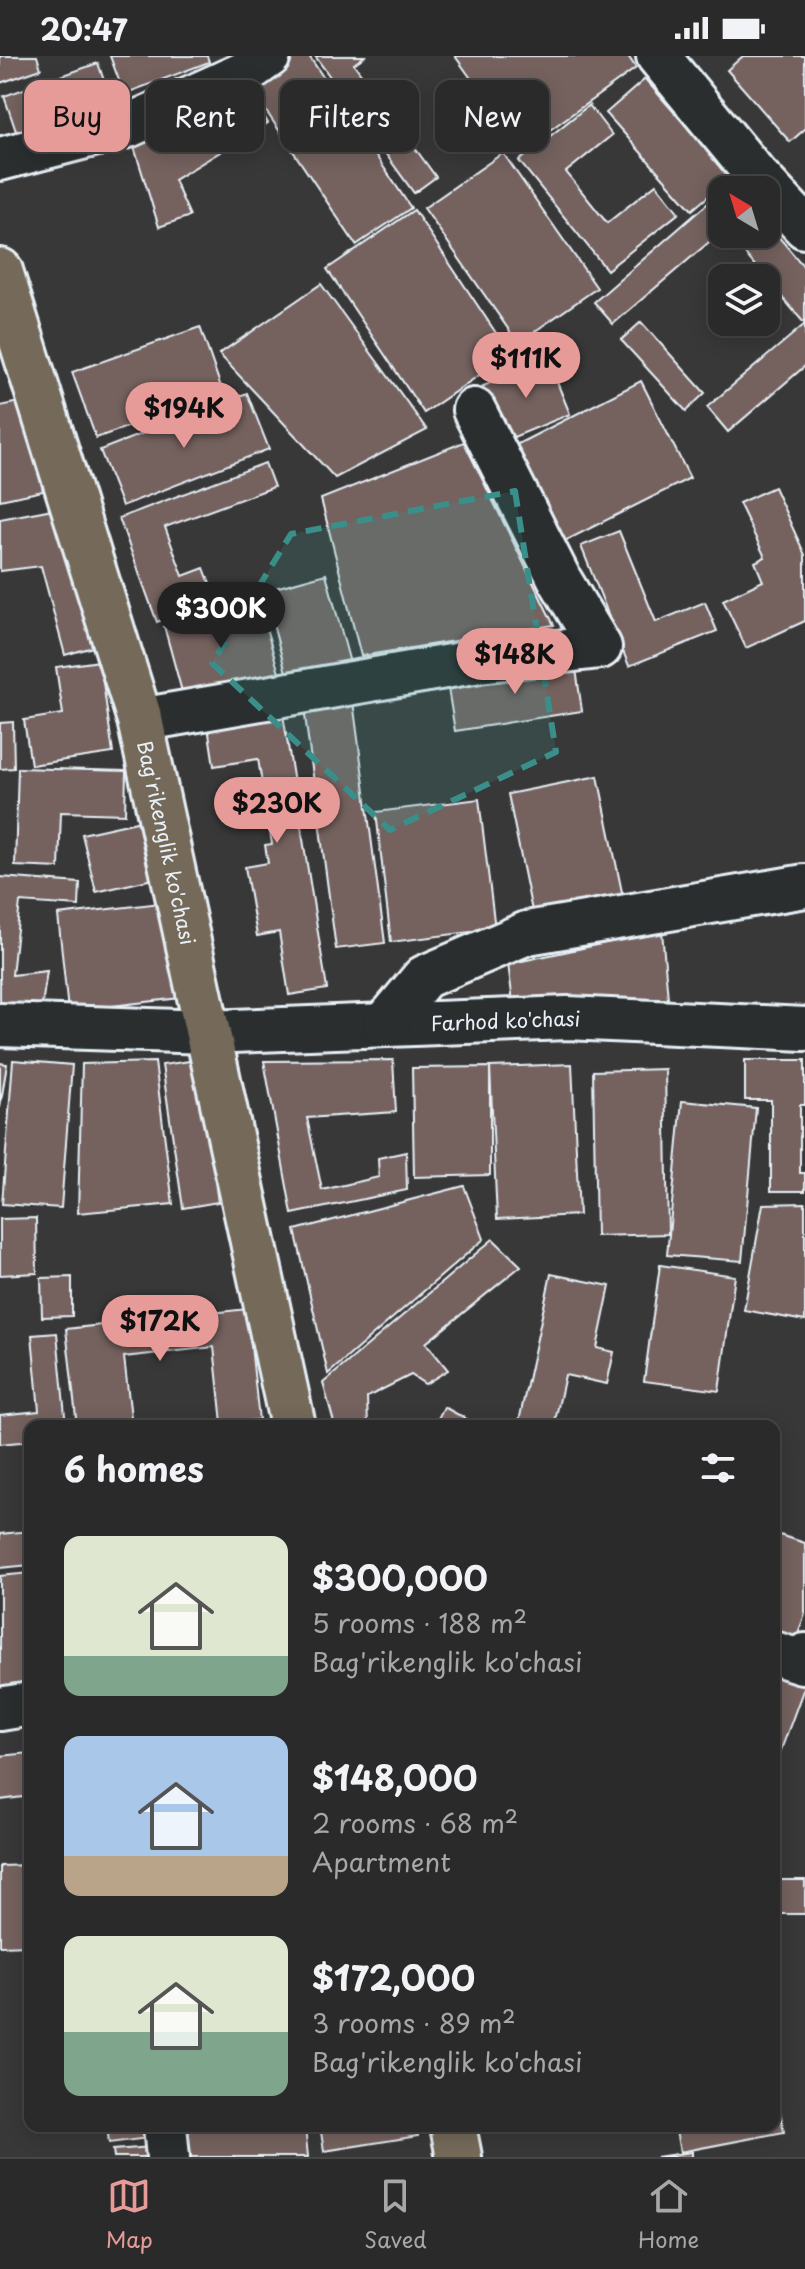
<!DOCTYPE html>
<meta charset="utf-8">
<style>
body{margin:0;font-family:"Playpen Sans",sans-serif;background:#333232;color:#f1f3f6;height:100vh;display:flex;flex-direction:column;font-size:30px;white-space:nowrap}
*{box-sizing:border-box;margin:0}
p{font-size:26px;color:#a6a7a8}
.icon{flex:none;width:44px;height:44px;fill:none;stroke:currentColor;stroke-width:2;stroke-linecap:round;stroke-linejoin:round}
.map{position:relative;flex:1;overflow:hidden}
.drawer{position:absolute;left:24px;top:1364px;width:756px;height:712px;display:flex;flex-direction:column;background:#2b2a2a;border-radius:16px;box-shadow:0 4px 20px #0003,0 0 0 2px #474647}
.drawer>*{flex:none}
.top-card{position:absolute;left:24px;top:24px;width:758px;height:72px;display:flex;gap:16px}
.needle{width:52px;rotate:322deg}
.tools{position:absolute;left:708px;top:120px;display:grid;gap:16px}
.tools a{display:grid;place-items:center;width:72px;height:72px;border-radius:16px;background:#2b2a2a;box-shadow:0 4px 20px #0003,0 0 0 2px #474647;font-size:40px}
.price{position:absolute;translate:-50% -68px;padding:0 18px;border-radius:28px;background:#e69b98;color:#111;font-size:26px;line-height:52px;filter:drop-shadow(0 2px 4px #0008)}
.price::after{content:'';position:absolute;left:50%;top:48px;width:24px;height:18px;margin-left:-12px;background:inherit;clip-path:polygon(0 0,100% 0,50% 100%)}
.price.active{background:#222;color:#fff}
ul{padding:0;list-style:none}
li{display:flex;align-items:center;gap:24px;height:200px;padding:0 40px}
li span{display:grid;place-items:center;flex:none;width:224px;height:160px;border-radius:16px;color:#555}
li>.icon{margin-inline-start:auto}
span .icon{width:96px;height:96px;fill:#fffc;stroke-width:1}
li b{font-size:34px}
h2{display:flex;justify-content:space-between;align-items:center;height:96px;padding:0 40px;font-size:34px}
.pill{padding:0 28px;border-radius:16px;background:#2b2a2a;box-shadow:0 4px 20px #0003,0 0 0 2px #474647;font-size:28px;line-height:72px}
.pill.active{background:#e69b98;color:#111}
.status{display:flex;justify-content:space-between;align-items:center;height:56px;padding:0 40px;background:#2b2a2a;direction:ltr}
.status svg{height:22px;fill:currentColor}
.tab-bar{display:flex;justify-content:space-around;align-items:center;height:112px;border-top:2px solid #474647;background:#2b2a2a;font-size:22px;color:#a6a7a8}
.tab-bar a{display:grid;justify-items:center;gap:4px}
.tab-bar .active{color:#e69b98}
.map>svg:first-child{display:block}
</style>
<div class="status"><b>20:47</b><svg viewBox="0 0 49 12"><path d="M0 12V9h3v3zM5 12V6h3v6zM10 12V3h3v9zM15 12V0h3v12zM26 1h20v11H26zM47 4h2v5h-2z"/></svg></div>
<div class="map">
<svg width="805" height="2101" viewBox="0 0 805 2101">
<rect width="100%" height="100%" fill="#393838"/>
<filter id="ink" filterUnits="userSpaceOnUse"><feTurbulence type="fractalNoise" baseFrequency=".0125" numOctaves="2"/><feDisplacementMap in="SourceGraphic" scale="16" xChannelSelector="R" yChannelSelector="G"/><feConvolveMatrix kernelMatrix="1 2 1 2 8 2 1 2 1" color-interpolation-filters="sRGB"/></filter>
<g filter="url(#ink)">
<g fill="#75625f" stroke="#e8f1f8" stroke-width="2">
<path d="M0,0h37l4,13 -41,14z"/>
<path d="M110,0h97l2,6 -85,32z"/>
<path d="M284,0h25l102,152 -55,37 -110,-164z"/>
<path d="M315,0h50l-11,8 82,113 -22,16z"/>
<path d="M455,0h173l8,12 -114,82z"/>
<path d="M743,0h62v73l-15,13 -63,-72z"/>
<path d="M98,7l16,47 -94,33 -16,-47z"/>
<path d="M645,23l86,98 -39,33 -86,-97z"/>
<path d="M244,29l24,38 -94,57 16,36 -31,11 -29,-93z"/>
<path d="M589,49l23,30 -46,37 41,51 49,-39 23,29 -72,57 -88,-109z"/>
<path d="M503,97l94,135 -79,55 -94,-135z"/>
<path d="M722,135v40l-109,93 -19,-22z"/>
<path d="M414,154l96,144 -86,59 -97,-144z"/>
<path d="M766,166l39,46v98l-77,66 -21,-25 98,-83 -77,-90h38z"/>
<path d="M321,228l106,146 -92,48 -116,-124z"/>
<path d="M641,266l64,71 -19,18 -65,-71z"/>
<path d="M200,271l23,66 -127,45 -24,-66z"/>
<path d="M548,304l22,54 -66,27 -21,-55z"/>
<path d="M641,325l49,97 -137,69 -49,-96z"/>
<path d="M247,337l22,56 -147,57 -22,-56z"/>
<path d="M24,345l19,90 -43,9v-94z"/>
<path d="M464,386l90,183 -193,31 -40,-157z"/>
<path d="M265,407l9,24 -109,40 18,49 21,-8 12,31 -59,23 -38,-104z"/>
<path d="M774,431l31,68v66l-59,27 -23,-48 40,-19 -8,-19 10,-5 -26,-54z"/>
<path d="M58,452l42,137 -35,10 -24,-89 -41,5v-52z"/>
<path d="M619,475l37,91 49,-20 12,29 -88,35 -48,-120z"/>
<path d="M326,518l24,89 -62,17 -24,-89z"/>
<path d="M258,544l21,73 -95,26 -20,-73z"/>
<path d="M100,605l13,92 -82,12 -7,-45 39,-6 -7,-47z"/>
<path d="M575,606l7,49 -127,20 -8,-49z"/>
<path d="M353,645l32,242 -49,6 -32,-241z"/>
<path d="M282,652l45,281 -38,6 -10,-63 -22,4 -12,-69 23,-4 -3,-18 7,-1 -14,-85 -44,7 -7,-46z"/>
<path d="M13,666l1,46 -14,1v-46z"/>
<path d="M18,712l108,3 -1,43 -64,-2 -2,56 -44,-2z"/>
<path d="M598,720l25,121 -90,19 -25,-122z"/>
<path d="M479,743l16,130 -104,13 -15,-130z"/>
<path d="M141,765l12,58 -57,13 -14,-58z"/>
<path d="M0,821l80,6 -1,23 -59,-4 -8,73 35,-4 -6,42 -41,-2z"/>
<path d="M169,846l11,96 -112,13 -10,-96z"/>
<path d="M662,875l6,68 -155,3 -5,-38z"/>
<path d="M13,1004l59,5 -11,143 -59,-4z"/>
<path d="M197,1004l21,142 -35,6 -21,-143z"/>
<path d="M393,1004l3,52 -89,6 15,72 57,-13 -1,-19 28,-6 1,38 -115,24 -28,-153z"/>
<path d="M745,1004h60v45h-5v68h5v18h-34v-91h-26z"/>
<path d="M155,1006l18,142 -95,9 4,-149z"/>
<path d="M0,1007l7,1 -7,44z"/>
<path d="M572,1008l7,151 -82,4 -7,-152z"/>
<path d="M490,1011v108l-76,2 -2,-109z"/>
<path d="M665,1013l3,165 -72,2 -3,-165z"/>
<path d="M682,1045l74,7 -14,153 -75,-6z"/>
<path d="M464,1130l20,53 -156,135 -33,-144z"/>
<path d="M805,1147v118l-61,-11 19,-106z"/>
<path d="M36,1162l1,55 -37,2v-56z"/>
<path d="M493,1183l28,27 -95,77 22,27 -23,14 -14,-9 -44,22 1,29h-33l-12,-43z"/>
<path d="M660,1209l75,11 -16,115 -75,-10z"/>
<path d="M551,1218l59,12 -13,62 17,4 -7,32 -42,-9 -11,51h-36z"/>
<path d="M72,1221v39l-30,1 -1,-39z"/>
<path d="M247,1253l12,111 -37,3 -8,-76 -90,10 8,69h-55l-11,-97z"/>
<path d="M57,1277l9,93h-36v15l-30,3v-29l39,-4 -7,-76z"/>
<path d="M444,1351l35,19h-45z"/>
<path d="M30,1475v34l-30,3v-34z"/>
<path d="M774,1477l31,10v71l-9,26 -22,-7z"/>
<path d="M30,1517v118l-30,4v-119z"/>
<path d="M774,1618l31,11 -31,84z"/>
<path d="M30,1697v43l-30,4v-44z"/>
<path d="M30,1809v80l-30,1v-80z"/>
<rect x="774" y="1824" width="31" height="34"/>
<path d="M774,2024l10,52 -104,20 -5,-26h99z"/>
<path d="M107,2070h49l1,11 -48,6z"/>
<path d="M179,2070h126l3,31h-127z"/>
<path d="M320,2070h96l2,10 -94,15z"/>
<path d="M152,2091l1,10h-39l-1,-7z"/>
<path d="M692,2096v5h-36z"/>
</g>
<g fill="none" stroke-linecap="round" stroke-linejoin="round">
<defs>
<g id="minor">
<path d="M658,0l98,119 49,52"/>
<path d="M0,103l128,-33 117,-53 24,-17"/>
<path d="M140,664l339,-59 121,-14 -40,-67 -86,-170"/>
<path id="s1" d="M0,969l208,7 359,-14 238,11"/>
<path d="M384,969l40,-48 103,-44 278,-47"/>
<path d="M774,1597l28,9 3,-7"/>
<path d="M0,1653l30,-5"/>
<path d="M165,2070l3,31"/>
</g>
<g id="major">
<path id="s2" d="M0,215l140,449 153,706"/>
<path d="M453,2070l6,31"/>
</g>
</defs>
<use href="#minor" stroke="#e8f1f8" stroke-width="48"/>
<use href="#major" stroke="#e8f1f8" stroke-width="50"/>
<use href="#minor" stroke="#2a2d2e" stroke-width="42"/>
<use href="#major" stroke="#746a5a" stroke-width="44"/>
</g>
</g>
<path fill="#3a8f8a" fill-opacity="0.2" stroke="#3a8f8a" stroke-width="6" stroke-dasharray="16 10" stroke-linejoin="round" d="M515,435l41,261 -166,78 -178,-167 79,-129z"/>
<g text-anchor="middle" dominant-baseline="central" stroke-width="7" stroke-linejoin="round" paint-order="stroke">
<g font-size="20" fill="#e8f1f8" stroke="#2a2d2e">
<text stroke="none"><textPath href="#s2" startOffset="596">Bag'rikenglik ko'chasi</textPath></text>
<text stroke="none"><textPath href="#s1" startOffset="506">Farhod ko'chasi</textPath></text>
</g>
</g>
</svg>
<div class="tools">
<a><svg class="needle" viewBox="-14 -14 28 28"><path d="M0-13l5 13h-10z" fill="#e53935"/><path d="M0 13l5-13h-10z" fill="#a6a7a8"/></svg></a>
<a><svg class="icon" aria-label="layers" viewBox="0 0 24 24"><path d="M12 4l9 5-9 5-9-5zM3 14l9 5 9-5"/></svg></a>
</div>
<b class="price" style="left:526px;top:344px">$111K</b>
<b class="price" style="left:184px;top:394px">$194K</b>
<b class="price active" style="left:221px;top:594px">$300K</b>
<b class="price" style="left:515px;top:640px">$148K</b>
<b class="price" style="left:277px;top:789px">$230K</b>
<b class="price" style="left:160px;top:1307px">$172K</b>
<div class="top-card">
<a class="pill active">Buy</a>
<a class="pill">Rent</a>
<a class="pill">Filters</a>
<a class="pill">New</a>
</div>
<section class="drawer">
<h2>6 homes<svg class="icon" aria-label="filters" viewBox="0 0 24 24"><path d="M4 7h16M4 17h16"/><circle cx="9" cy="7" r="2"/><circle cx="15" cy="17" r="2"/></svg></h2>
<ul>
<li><span style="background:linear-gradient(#dfe7d0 75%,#7fa58c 0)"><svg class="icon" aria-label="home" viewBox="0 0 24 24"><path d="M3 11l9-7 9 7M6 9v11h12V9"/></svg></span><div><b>$300,000</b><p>5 rooms · 188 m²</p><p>Bag'rikenglik ko'chasi</p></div></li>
<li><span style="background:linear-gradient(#a9c7e8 75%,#b9a48a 0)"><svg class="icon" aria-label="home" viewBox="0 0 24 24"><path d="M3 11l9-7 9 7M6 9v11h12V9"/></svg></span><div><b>$148,000</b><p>2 rooms · 68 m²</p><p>Apartment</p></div></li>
<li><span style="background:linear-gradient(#dfe7d0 60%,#7fa58c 0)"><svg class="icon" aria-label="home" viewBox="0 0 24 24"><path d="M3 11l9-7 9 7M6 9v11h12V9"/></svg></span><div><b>$172,000</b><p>3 rooms · 89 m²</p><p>Bag'rikenglik ko'chasi</p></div></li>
</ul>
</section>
</div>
<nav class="tab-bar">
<a class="active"><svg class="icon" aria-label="map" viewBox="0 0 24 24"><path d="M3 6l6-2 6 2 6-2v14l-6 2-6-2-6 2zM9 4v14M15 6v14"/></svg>Map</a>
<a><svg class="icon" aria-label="saved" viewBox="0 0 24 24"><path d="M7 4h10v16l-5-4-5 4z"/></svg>Saved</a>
<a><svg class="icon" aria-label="home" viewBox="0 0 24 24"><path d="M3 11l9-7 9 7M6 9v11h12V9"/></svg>Home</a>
</nav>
